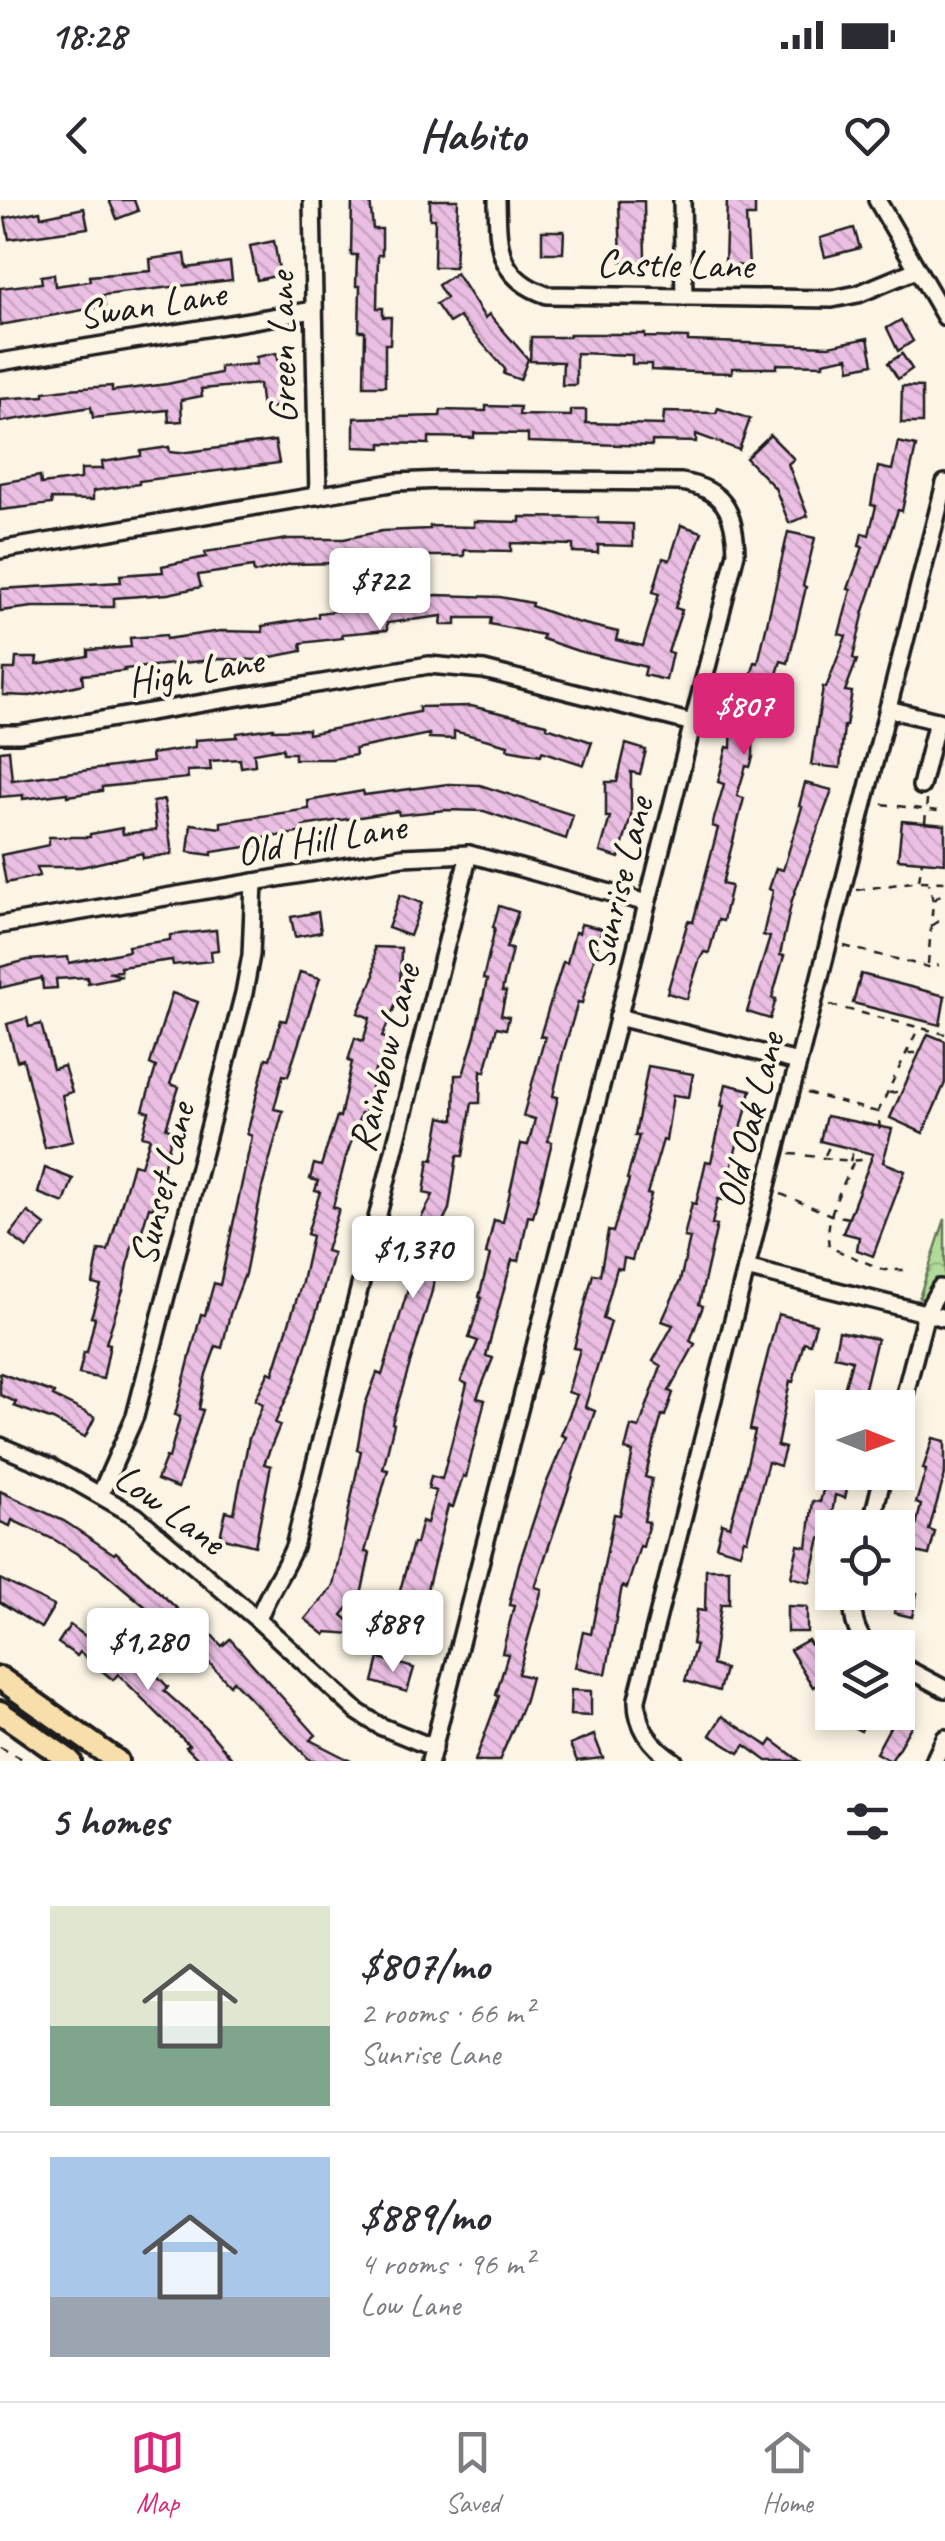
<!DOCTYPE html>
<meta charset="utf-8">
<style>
body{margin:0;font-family:Caveat,sans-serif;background:#f2f2f3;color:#2b2b33;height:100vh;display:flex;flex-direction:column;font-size:38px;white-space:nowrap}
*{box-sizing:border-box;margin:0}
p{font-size:32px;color:#7c7c81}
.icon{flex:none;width:55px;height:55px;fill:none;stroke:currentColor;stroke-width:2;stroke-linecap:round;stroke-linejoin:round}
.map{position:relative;height:1561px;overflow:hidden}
.drawer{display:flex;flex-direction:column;background:#fff;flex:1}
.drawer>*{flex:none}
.needle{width:65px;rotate:91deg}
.fabs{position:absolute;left:815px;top:1190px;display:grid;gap:20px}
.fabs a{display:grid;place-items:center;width:100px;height:100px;border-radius:0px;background:#fff;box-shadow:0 5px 15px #0003;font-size:50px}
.price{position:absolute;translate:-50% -85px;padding:0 22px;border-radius:10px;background:#fff;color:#222;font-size:32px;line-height:65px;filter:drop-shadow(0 2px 5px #0008)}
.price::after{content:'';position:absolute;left:50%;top:60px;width:30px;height:22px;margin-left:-15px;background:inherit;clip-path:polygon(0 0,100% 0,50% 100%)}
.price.current{background:#db2777;color:#fff}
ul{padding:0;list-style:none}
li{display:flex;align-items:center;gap:30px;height:250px;padding:0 50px}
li+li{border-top:2px solid #e1e1e2}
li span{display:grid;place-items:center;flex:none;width:280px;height:200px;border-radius:0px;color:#555}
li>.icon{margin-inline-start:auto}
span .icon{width:120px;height:120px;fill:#fffc;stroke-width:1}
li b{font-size:42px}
h2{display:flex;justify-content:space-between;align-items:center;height:120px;padding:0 50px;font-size:42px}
.status{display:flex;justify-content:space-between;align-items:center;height:70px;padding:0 50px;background:#fff;direction:ltr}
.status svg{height:28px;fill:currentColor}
header{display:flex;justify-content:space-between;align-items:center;height:130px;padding:0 50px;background:#fff;font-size:45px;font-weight:700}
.dock{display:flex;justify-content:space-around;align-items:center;height:140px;border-top:2px solid #e1e1e2;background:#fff;font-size:28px;color:#7c7c81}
.dock a{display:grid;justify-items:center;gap:5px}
.dock .current{color:#db2777}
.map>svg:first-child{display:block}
</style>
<div class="status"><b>18:28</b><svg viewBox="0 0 49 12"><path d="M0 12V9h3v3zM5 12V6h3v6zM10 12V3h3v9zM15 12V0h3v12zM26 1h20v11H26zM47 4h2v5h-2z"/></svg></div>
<header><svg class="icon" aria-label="back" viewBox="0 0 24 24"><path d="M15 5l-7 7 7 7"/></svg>Habito<svg class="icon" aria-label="heart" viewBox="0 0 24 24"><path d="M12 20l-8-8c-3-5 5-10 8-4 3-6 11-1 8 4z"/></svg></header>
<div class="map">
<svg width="945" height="1561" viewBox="0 0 945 1561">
<defs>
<pattern id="park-crowns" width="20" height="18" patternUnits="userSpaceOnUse" patternTransform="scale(2.5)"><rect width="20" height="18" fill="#b1db98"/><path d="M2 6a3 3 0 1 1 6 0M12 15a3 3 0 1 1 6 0" fill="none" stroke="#98bb82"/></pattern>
<pattern id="building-back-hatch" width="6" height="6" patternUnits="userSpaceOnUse" patternTransform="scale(2.5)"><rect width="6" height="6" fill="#ebbfe3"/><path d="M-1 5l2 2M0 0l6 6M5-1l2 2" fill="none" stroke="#c9a4c2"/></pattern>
</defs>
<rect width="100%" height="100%" fill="#fcf5e5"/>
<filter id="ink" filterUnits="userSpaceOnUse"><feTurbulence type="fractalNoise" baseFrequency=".01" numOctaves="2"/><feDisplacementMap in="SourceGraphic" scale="20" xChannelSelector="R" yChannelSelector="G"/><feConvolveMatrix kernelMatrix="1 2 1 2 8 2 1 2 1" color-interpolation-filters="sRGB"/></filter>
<g filter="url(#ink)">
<path fill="url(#park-crowns)" stroke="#667c5a" stroke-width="2.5" d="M945,1019v86l-26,-7z"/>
<g fill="url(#building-back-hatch)" stroke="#1c1c1c" stroke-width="2.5">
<path d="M109,0h25l4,11 -21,8z"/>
<path d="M352,0h18l3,29h9v26h-4l-1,53h6v9h8l-1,27h-5v42h-21l1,-55h-6l1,-45h-4l1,-31h-6z"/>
<path d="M430,0h28l-3,67h-21l1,-48h-5z"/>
<path d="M727,0h28v16h-9l3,50 -24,-1z"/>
<path d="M619,1h25l1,60h-24z"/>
<path d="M84,8l4,20 -79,11 -4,-21 35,-7 1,6z"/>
<path d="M854,28l6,20 -35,9 -5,-19z"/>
<path d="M542,31h22l-1,22h-21z"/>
<path d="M274,41l6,34 -23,5 -7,-34z"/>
<path d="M185,54l2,14 43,-6 2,18 -129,15 2,11 -105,19v-37l42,-5 -1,-7 13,-2 1,12 35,-5 -1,-5 62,-5 -1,-12z"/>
<path d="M456,73l29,45 4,-4 39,45 -8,21 -16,-6 1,-5 -46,-52 -10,6 -13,-19 10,-6 -8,-13z"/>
<path d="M901,120l12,21 -15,10 -11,-23z"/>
<path d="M570,134h75v3l43,1v3l141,5 39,-8 5,26 -23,5 -2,-12 -25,5v3l-46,-1v4h-45v5l-38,-1 -43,-2v-6h-19v-9l-56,-2v32h-14l1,-23 -33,-1 1,-24h38z"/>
<path d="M277,153l6,34 -4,1 2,18 -19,3 -3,-25 -58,5 1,7 -21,4 1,21 -13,1 -1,-12 -75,8 -2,-11 -91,15v-23l44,-3v-4l23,-3 45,-3v5l55,-7 53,-11v-6l37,-3 -1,-7z"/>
<path d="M902,154l10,15 -14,10 -10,-16z"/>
<path d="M902,186l20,1v36h-21z"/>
<path d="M486,206l34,1 -1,8 52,1v-6h15v13l77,2 1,-13 52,1 2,-5 32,11 -11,31 -43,-16v8l-44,-1v5l-124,-4v-8l-54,-1v5l-45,-1v7l-48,-1v5l-27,-1v-29l86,-2 1,-6 45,1z"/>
<path d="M770,235l24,24 -6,5 20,52 -19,7 -14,-35 -29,-30z"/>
<path d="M275,241l4,22 -140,18v3l-46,7v9l-42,-1 1,5 -52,6v-27l40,-7 1,8 40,-5v-10h22l-1,-7 39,-6v-5l28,-4 1,5 9,1z"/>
<path d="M898,242l18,4 -14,65 -4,-1 -34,101 -11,47 4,2 -12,31 7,1 -6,34h-2l-4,42 -29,-3 12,-78 3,1 20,-52 -7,-2 12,-44 -3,-1 15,-42 -4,-1 3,-13 7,2 7,-29 -5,-1 7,-38 14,3z"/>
<path d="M520,317l78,1v5l35,1v22l-35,-1v8l-25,-1v-7l-62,-2v8l-47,-1v6h-88l1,5 -34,5 -1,-3 -51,1 -37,9 -1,-6 -55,8 3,12 -33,7 -54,4v9h-81l-33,4v-22l121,-7 -1,-7 43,-3 -1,-6 44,-9 -1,-5 83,-13h56l38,-8 48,-2v-3l44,1v-6l46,1z"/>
<path d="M681,325l21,7 -27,76 7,2 -14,42 4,1 -6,27 -22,-5 2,-8 -68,-16 -36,-12 1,-4 -53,-11 1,-6h-35v7h-15l1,-9 -55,7v7l-45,4 1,4 -42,5 1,8 -46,9 -35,-1 -97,10 1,2 -43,4 1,9 -53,12 -27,-1 1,-26h11l1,-11h21l-1,7 52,-9v-6l43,-3 -1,-9 36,-3v4l55,-8 42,1 -1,-6 56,-9v-4l34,-4 -1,-9 24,-1v5l62,-9 63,2 32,6 -1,3 45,16 42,10 -2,8 27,6 16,-52 -6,-2 10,-34 7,2z"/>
<path d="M788,332l27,6 -12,48 3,1 -18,76 -7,-2 -13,43 -14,-4 -1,57 -3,10 -4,-1 -9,30 7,2 -22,86 9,2 -8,35 -5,-1 -9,33 -5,-1 -5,9 -12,38 -20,-6 21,-72 5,1 25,-94 -6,-2 12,-42 -6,-2 9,-35 4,1 1,-32h7l16,-54 3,1z"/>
<path d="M471,506l76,18v3l45,15 -8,23 -42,-14 -1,4 -34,-6 1,-4 -54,-14v8l-25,-1v-4l-74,15 1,6 -24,4h-37v-6h-12v-5l-29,5 1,12 -14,2 -1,-8 -30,2 1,9 -24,1 1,7 -86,9v4l-35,5v-3l-44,6v-4l-23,2v-46l9,-1 3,30 140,-18 -1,-8 44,-7v-7l42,-3v-4l36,-5v2l35,-1v5l111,-22v-5z"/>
<path d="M626,544l20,6 -6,24 -9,-2v44l-12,42 -19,-6 10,-35h-4v-35h11z"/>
<path d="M805,583l27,7 -40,110 -12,55 4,1 -12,42 4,1 -6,20 -23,-7 23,-75 -7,-2 10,-44 -4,-2 7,-21 7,2 19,-63 -3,-1z"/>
<path d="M448,584l32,1 93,30 -7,24 -82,-28 -38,-1 -47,5 -1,-4 -95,15 1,6 -46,7 1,6 -47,7v3l-24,-3 3,-28 30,4v-6l88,-13 -1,-8 55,-10 1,4z"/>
<path d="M164,600l8,54 -29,4 -1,-5 -61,14h-44l2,9 -33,7 -5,-28 48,-10v-8h41v-3l32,-6 1,6 33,-4 -3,-28z"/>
<path d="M902,621l43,4v38l-47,-4z"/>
<path d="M400,695l22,8 -12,33 -22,-8z"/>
<path d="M499,706l19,6 -12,36 6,1 -10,42 4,1 -5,23 8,2 -3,12 -9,-2 -12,45 -4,-2 -1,33h-8l-9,53h-6l-8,53 -19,39 9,1 -7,42 -40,132 2,1 -11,45 5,1 -23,82 5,1 -8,38 -20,24 24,20 -39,-3 -2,3 -20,-16 28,-33 28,-135 -4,-1 8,-45 12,-32 5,2 30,-99 8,-41 -6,-3 19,-37 -9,-2 5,-34 4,1 8,-43 13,3 1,-45h8l12,-40 12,-55 -4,-1 12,-51 -2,-1z"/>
<path d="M318,712l3,20 -26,5 -4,-20z"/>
<path d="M581,724l21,5 -20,74 -4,-1 -15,51 -10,43 5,1 -10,44 4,1 -19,75 -5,-1 -9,45 -7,-1 -26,96 7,2 -16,40 8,2 -19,77 -3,-1 -10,31 -5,-1 -25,100 -1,30h-28l1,-27 18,-66 3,1 6,-23 5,2 9,-32 -8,-2 3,-13 11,3 25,-95 -6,-3 17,-40 -9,-3 12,-40 -2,-1 11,-42 -4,-1 8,-34 9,2 18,-78 7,1 7,-26 -12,-3 22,-79 -5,-1 23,-74 4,1 8,-31 4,1z"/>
<path d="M216,730l2,20 -7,1 1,10 -39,4 -1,-5 -52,7 1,4 -13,1 14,4 -34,7 -1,-6 -31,2 1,9 -14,1 -1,-11 -42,10v-21l28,-7 40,-3 1,6 60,-12 -1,-5 42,-6v-5z"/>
<path d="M374,747l27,1 -1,46 -18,43 6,2 -10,32 -3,-1 -10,44 -4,-1 -15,44 -13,50 6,2 -13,42 7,2 -12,45 -27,85 -19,40 5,2 -16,39 7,2 -16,80 -35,-9 6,-26 8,2 15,-75 14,-34 -8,-4 14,-28 4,2 29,-92 10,-46 -5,-2 13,-42 -5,-1 3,-10 -8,-2 4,-15 7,2 16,-50 3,1 12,-55 -4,-1 7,-23 8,3 7,-23 -12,-5 16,-36z"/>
<path d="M300,772l20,6 -32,98 -5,-1 -9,34 9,2 -21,77 -17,86 -15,40 -8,34 -6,-2 -10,28 -7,35 4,1 -25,78 -21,-8 9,-23 3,1 11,-41 -5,-2 26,-101 4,1 9,-32 6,2 32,-149 -5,-2 19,-76 4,1 11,-39 5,1z"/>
<path d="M861,774l84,22 -5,29 -87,-22z"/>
<path d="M172,793l26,9 -28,82 9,3 -13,41 7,2 -20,78 -4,-1 -12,40 -5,-2 -9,45 -17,53 4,1 -7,35 -24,-5 5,-22h3l8,-34 -4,-1 10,-31 -8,-2 6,-34 9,1 25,-87 8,2 9,-28 -8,-2 7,-24 -6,-2 13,-43 -6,-3z"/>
<path d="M27,818l2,9 12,-3 12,45 11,-3 8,26 -10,3 11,46 -28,7 -22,-89 -6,2 -10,-37z"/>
<path d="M928,834l17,7v42l-22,50 -33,-15z"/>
<path d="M648,866l45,8 -4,23 -16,-2 -7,46 -3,-1 -16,54 4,1 -19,65 -8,-2 -2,11 -5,-1 -14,51 8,3 -26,85 10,4 -60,176 7,2 -24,85 13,3 -7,26 -25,58h-24l24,-65 -3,-1 12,-41 -6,-1 12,-47 -5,-1 10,-41 25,-75 22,-52 -5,-2 16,-40 -9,-3 12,-43 -6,-1 19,-74 7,1 8,-44 5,1 16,-52 -2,-1 12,-43h-4z"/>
<path d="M726,884l25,6 -28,110 -5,-1 -6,25 5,1 -18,79 4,2 -13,35 5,3 -26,47 4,2 -8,23 -3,-1 -17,62 7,2 -8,42 5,1 -6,25 -3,-1 -13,42 -5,-2 -16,88 -31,-7 8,-35 8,2 23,-120 6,1 13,-63 -8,-2 6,-24 8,2 22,-62 -8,-5 20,-36 -11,-4 18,-40 10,-43 -6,-1 8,-34 4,1 10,-43 5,1 13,-56h-3z"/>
<path d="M826,916l66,13 -9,33 22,9 -32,85 -16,-6 2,-13 -16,-4 30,-79 -53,-13z"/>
<path d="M45,968l28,11 -9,24 -26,-10z"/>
<path d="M28,1012l17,13 -18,23 -17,-13z"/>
<path d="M778,1114l38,10 -6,20 -6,-2 -11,40 -3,-1 -13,65 8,2 -5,18 -12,-4 -21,78 -3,-1 -4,14 -24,-7 6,-23 8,3 16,-58 9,-37 -5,-1 7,-34z"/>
<path d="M839,1131l38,8 -17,69 -20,-3 12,-45 -18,-4z"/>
<path d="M0,1173l54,20 -1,3 42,21 -10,20 -32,-17 -39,-14 2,-4 -16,-7z"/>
<path d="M933,1238l12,3v33l-16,56 6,2 -6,23 -19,-4 11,-46 -5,-2 10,-33 -3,-1z"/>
<path d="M831,1260l1,12h19l-6,26 -10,-3 -7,44 -8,-1 -10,44 -19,-5 7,-32 9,2 6,-46 7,1z"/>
<path d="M0,1291l64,30 50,33 2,-2 69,64 5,-4 32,34 8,-7 86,96 -6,5 41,21h-40l-78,-80 -3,4 -33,-35 -3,3 -32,-32 -61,-52 -46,-29 -43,-20 -2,6 -10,-4z"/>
<path d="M706,1369h23v35h-8l-9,61 13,4 -6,22 -34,-10 11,-36 -4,-1 5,-34 8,1z"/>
<path d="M0,1379l54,27 -13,22 -41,-26z"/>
<path d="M898,1389l19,4 -5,24 -18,-4z"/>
<path d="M787,1406l20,1v25h-20z"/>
<path d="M70,1425l28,20 6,-7 36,31 5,-6 23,24 -4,4 42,37 28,33h-34l-14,-14 3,-2 -71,-71 -5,6 -33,-28 -3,4 -19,-13z"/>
<path d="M808,1440l22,37 -17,10 -23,-37z"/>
<path d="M379,1458l35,10 -7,24 -34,-10z"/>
<path d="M571,1490l20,1v25l-21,-1z"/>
<path d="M823,1512h47l-9,19z"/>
<path d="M897,1514l16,9 -22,38 -15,-8z"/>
<path d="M722,1516l46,30 4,-6 28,21h-33l-22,-16 -6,8 -29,-18z"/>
<path d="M594,1535l9,23 -26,3 -7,-16z"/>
</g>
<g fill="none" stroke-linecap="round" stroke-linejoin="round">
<defs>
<g id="minor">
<path d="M312,0l6,296"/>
<path d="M497,0c1,46 0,78 50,95l285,4 26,-5 58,-24"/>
<path d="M682,0l2,97"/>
<path d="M877,0l68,117"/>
<path d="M0,162l314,-52"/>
<path d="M0,350l397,-68 45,-2 239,2c43,7 54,30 55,71l-306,1208"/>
<path d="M888,509l57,14"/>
<path d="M0,534h19l410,-69 55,5 209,53"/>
<path d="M921,586l16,-65"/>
<path d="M0,725l402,-68 67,-3 178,49"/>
<path d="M618,817l180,45"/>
<path d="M746,1068l199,50"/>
<path d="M898,1221l28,-108 14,-25 5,1"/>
<path d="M0,1246l52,22 84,48 122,104 100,92 22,14 54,22"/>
<path d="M100,1295l35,-79 109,-423 7,-38 3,-73"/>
<path d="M870,1328l14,-56"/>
<path d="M854,1392c-3,22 0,39 15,56"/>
<path d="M258,1420c9,-27 25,-47 36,-73l175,-693"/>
<path d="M898,1464l47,25"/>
<path d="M674,1561c-23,-15 -38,-34 -37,-62l308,-1216"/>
<path d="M934,1561l11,-23"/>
</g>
<g id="major">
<path d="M0,1478l117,83"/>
<path d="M0,1512l70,49"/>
</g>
</defs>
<use href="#minor" stroke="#1c1c1c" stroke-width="22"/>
<use href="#major" stroke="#1c1c1c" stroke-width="28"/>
<g stroke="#1c1c1c" stroke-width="2.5" stroke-dasharray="8 8" stroke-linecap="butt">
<path d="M882,604l63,8"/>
<path d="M925,623l2,-23"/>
<path d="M919,680l3,-19"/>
<path d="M857,690l62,-9 26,1"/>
<path d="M934,700l11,-9"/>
<path d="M932,725l10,-6"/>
<path d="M844,746l84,21 11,-2"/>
<path d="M928,764l5,-63 -4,-18"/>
<path d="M830,805l115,29"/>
<path d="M908,853h11"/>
<path d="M807,893l70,19"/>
<path d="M889,893l14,-2"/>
<path d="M880,929l-2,-17 40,-83"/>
<path d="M790,954c27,1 55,11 82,4"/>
<path d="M825,955l6,-12"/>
<path d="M850,961l4,-12"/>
<path d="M853,963c-12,27 -29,55 -24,84l55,23h22"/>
<path d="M781,994l50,21 18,3"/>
<path d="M0,1547l26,14"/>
</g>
<use href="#minor" stroke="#fcf5e5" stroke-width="15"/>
<use href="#major" stroke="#f8deab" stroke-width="20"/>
</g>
</g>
<g text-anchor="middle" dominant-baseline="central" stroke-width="8" stroke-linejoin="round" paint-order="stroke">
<g font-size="40" fill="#1c1c1c" stroke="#fcf5e5">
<text transform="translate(675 64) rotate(1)">Castle Lane</text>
<text transform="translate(152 104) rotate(-9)">Swan Lane</text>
<text transform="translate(282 148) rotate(-91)">Green Lane</text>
<text transform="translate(195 471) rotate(-10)">High Lane</text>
<text transform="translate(321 639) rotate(-9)">Old Hill Lane</text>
<text transform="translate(619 683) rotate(-76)">Sunrise Lane</text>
<text transform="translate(384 858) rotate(-76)">Rainbow Lane</text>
<text transform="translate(750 920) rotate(-76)">Old Oak Lane</text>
<text transform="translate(162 984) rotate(-76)">Sunset Lane</text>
<text transform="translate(170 1309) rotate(36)">Low Lane</text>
</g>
</g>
</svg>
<div class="fabs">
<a><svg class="needle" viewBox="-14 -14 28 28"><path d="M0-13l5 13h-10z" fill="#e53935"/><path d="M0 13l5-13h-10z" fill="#7c7c81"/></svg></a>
<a><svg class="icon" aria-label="locate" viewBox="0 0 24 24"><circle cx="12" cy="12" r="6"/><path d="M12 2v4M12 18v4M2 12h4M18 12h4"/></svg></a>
<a><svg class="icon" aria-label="layers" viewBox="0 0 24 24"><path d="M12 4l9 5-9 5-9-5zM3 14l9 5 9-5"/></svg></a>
</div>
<b class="price" style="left:380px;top:433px">$722</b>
<b class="price current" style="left:744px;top:558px">$807</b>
<b class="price" style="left:413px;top:1101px">$1,370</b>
<b class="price" style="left:393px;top:1475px">$889</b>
<b class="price" style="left:148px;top:1493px">$1,280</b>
</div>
<section class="drawer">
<h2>5 homes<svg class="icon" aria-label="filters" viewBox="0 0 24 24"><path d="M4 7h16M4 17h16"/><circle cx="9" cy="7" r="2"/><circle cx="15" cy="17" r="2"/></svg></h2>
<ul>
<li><span style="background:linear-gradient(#dfe7d0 60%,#7fa58c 0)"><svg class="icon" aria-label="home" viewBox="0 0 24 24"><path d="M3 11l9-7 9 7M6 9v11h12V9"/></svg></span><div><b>$807/mo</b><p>2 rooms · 66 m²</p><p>Sunrise Lane</p></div></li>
<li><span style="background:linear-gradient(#a9c7e8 70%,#9aa5b1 0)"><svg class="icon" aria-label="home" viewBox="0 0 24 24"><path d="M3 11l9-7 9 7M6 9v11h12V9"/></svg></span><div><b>$889/mo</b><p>4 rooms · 96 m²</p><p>Low Lane</p></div></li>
</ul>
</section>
<nav class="dock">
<a class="current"><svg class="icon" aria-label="map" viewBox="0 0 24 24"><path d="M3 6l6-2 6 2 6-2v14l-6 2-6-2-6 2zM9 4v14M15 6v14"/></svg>Map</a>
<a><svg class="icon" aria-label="saved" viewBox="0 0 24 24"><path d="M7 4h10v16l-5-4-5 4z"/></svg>Saved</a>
<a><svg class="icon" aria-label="home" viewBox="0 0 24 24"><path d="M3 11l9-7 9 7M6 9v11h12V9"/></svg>Home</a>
</nav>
